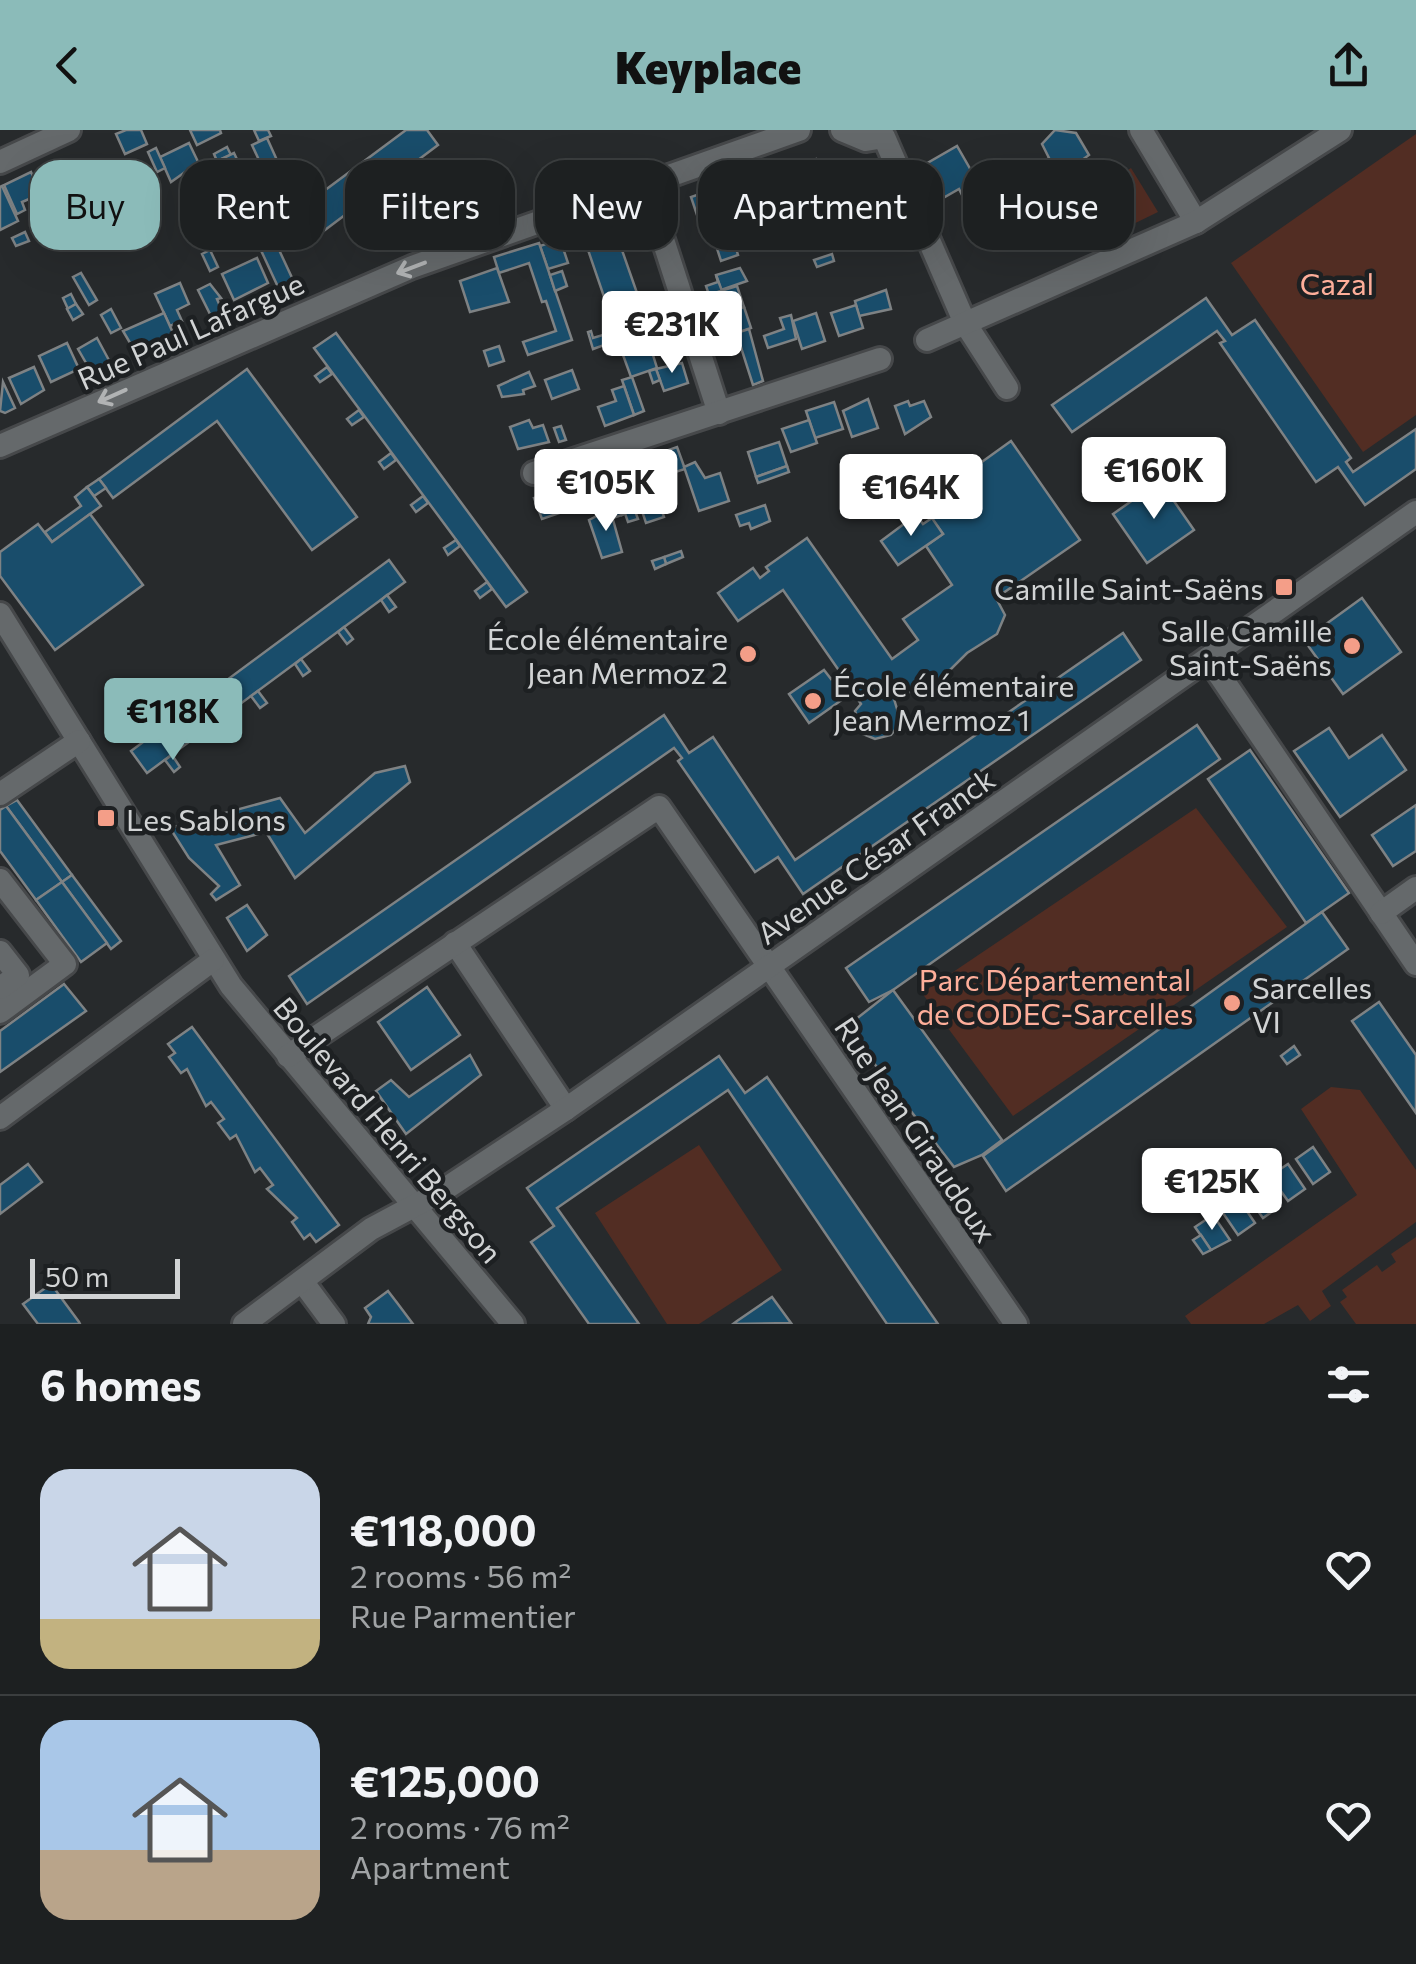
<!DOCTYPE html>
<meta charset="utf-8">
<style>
body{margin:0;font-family:Commissioner,sans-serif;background:#25282a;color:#f1f3f6;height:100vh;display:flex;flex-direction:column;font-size:38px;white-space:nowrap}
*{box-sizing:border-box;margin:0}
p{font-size:32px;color:#a0a3a5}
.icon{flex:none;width:55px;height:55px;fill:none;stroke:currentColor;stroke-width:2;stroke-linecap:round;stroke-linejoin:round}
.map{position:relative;height:1194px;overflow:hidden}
.details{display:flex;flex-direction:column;background:#1d2021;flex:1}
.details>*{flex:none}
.banner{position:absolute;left:30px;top:30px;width:1358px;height:90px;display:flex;gap:20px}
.scale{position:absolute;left:30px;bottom:25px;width:150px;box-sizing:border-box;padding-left:10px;border:5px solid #d1d3d4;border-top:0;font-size:28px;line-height:35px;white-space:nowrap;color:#d1d3d4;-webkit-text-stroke:8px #1d2022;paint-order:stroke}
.price{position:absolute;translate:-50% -85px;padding:0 22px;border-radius:10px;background:#fff;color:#222;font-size:32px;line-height:65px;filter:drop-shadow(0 2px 5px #0008)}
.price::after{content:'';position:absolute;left:50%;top:60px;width:30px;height:22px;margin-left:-15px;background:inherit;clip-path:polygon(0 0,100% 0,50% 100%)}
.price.active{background:#8bbbb9;color:#111}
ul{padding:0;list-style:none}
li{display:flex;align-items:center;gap:30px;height:250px;padding:0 40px}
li+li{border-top:2px solid #3b3e3f}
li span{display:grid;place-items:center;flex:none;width:280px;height:200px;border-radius:30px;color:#555}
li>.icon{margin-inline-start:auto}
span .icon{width:120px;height:120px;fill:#fffc;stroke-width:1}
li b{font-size:42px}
h2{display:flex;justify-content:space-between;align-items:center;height:120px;padding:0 40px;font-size:42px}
.tag{padding:0 35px;border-radius:30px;background:#1d2021;box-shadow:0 10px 40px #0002,0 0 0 2px #3b3e3f;font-size:35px;line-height:90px}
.tag.active{background:#8bbbb9;color:#111}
header{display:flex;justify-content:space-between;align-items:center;height:130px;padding:0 40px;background:#8bbbb9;color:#111;font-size:45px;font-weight:800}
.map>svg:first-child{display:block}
</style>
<header><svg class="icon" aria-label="back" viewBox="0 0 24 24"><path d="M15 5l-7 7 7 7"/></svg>Keyplace<svg class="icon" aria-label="share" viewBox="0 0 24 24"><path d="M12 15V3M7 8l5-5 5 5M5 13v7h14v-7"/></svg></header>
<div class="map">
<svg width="1416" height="1194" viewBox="0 0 1416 1194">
<rect width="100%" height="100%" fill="#272a2c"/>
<g fill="#522d23">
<path d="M1416,4v281l-53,37 -132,-189z"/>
<path d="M1131,38l27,44 -39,19 -22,-39z"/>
<path d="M1196,678l91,119 -274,189 -91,-123z"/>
<path d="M1331,957l29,3 56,80v52l-94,69 9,15 -21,15 -12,-16 -34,19h-73l-6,-8 172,-121 -56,-86z"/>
<path d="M699,1015l83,125 -83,54h-32l-72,-111z"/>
<path d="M1416,1107v87h-60l-16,-22 7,-5 -5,-7 35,-25 5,7 14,-10 -5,-8z"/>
</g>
<g fill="#194d6b" stroke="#7e8284" stroke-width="2.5">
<path d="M126,0h15l6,14 -22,10 -9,-20z"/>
<path d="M190,0h30l1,3 -24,12z"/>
<path d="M254,0h14l3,6 -12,5z"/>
<path d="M406,0h21l11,15 -125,94 -20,-25z"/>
<path d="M1055,0l21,3 13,22 -28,20 7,12 -7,8 -42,21 -10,-16 -34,21 -16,-32 -16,9 -19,-33 33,-19 19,33 16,-7 8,14 49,-28 -7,-14z"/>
<path d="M267,8l23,51 -15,6 -23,-50z"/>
<path d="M189,13l12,25 -7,3 -2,-4 -21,15 -11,-25z"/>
<path d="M227,17l4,8 -14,6 -3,-7z"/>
<path d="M156,18l9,20 -8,4 -9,-20z"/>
<path d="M234,23l66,142 -15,7 -66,-142z"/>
<path d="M816,29l11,36 -17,5 -16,-34z"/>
<path d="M81,31l9,19 -10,5 -9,-19z"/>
<path d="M792,36l8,24 -25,9 -9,-25z"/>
<path d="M31,42l10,22 -19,8 3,8 -8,4 -13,-29z"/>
<path d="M766,42l11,35 -19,7 -9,-28 9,-3 -3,-8z"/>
<path d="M128,52l5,11 5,-3 8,15 -20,5 -6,-11 -5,2 -5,-11z"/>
<path d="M223,55l12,26 -29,11 -11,-24z"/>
<path d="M2,56l16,35 -18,9v-43z"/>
<path d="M749,56l9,28 -5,2 -9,-28z"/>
<path d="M717,58l8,25 -26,8 -8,-24z"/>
<path d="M744,58l8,25 -24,9 -9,-26z"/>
<path d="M843,63l3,8 10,-2 6,18 -22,8 -6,-19 5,-1 -3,-9z"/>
<path d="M100,72l10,22 -30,14 -12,-26z"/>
<path d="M610,82l6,21 -30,11 -7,-21z"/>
<path d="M635,85l10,29 -19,5 -13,-27z"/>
<path d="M63,89l5,10 -14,7 -5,-11z"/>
<path d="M136,92l4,8 -23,10 -4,-8z"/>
<path d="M728,93l10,32 -17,6 -7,-22 10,-4 -3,-9z"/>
<path d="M850,100l6,16 -8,3 -5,-16z"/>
<path d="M25,102l4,9 -13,5 -4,-8z"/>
<path d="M616,103l28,80 -31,10 -27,-79z"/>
<path d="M560,109l8,24 -20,6 -8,-23z"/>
<path d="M539,113l33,97 -44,15 -5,-13 33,-11 -10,-30 -4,1 -13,-39 -30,10 -5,-16z"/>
<path d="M210,120l8,17 -8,4 -8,-17z"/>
<path d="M832,124l2,7 -17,6 -3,-7z"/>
<path d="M257,128l11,25 -34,17 -12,-26z"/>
<path d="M497,138l12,34 -39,10 -10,-31z"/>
<path d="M740,138l7,13 -26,9 -5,-15z"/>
<path d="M562,141l5,15 -12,5 -5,-16z"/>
<path d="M81,143l16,27 -8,5 -16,-28z"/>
<path d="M716,145l6,16 -13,4 -3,-9 12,-4z"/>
<path d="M180,153l9,21 -12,6 5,11 -12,5 -15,-32z"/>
<path d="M210,154l11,14 -4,1 6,14 -11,5 -14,-28z"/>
<path d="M737,156l7,21 -25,9 -5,-23z"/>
<path d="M886,160l5,19 -32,7 -4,-15z"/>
<path d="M71,164l5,10 -8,5 -5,-11z"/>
<path d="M1206,168l26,37 23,-15 96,138 -5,4 7,10 63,-43v40l-51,36 -27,-38 -22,15 -96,-139 5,-2 -8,-10 -145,101 -20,-27z"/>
<path d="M76,174l7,10 -10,6 -6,-11z"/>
<path d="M856,175l7,23 -24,8 -8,-23z"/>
<path d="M744,177l7,21 -23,8 -6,-21z"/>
<path d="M111,179l10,19 -10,5 -10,-18z"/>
<path d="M164,183l9,20 -37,20 -13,-22z"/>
<path d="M816,183l9,28 -23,8 -9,-28z"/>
<path d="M791,185l5,24 -28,9 -4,-12 20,-7 -4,-11z"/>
<path d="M666,199l3,10 -25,9 -3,-10z"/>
<path d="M749,199l14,52 -10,4 -14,-44 -19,7 -3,-9z"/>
<path d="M591,201l2,7 20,-6 7,22h-13l-3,-9 -11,4 -5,-17z"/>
<path d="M336,203l191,259 -21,15 -192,-259z"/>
<path d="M97,208l14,26 -18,11 -15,-26z"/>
<path d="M663,211l3,10 -13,4 4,13 -26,9 -8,-22z"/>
<path d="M67,213l12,26 -28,13 -12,-26z"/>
<path d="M499,216l5,15 -15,5 -5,-15z"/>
<path d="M682,233l6,20 -24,8 -8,-22z"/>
<path d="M34,237l10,23 -23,14 -12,-26z"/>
<path d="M327,237l5,7 -12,8 -5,-6z"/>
<path d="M247,239l110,148 -45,33 -95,-129 -104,77 -14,-19z"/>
<path d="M656,239l4,11 -7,3 -4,-12z"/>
<path d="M572,240l7,19 -27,10 -7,-19z"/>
<path d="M529,242l6,14 -12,4 1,4 -22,3 -4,-11z"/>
<path d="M632,247l12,34 -10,4 -12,-35z"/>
<path d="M3,252l12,26 -10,5 -5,-2z"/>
<path d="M624,256l10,29 -29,11 -7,-19 18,-6 -4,-11z"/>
<path d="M868,269l10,29 -26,9 -9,-26z"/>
<path d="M908,271l2,5 14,-5 7,16 -26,17 -10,-28z"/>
<path d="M834,272l9,27 -28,9 -9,-27z"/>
<path d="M359,280l5,7 -12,8 -5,-6z"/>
<path d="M529,290l4,8 10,-3 6,17 -31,7 -8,-22z"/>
<path d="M809,290l8,23 -26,9 -9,-23z"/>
<path d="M561,296l5,14 -7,2 -5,-14z"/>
<path d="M1011,311l69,99 -84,58 9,17 -8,19 -30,19 -25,25 -48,21 7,23 -10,13 -16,4 -12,-5 -8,-23 6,-7 -8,-12 -44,31 -20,-29 35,-24 7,9 9,-7 -57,-82 -45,31 -20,-28 35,-25 7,10 9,-7 -3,-4 41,-29 85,121 26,-19 -15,-21 49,-34 -26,-39 17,-12 -21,-29z"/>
<path d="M779,312l8,24 -31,11 -8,-25z"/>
<path d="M677,317l8,22 -29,9 -3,-9 8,-3 -4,-12z"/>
<path d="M391,323l5,7 -12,9 -5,-7z"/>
<path d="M657,324l4,12 -8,3 -4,-13z"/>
<path d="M650,329l3,10 -15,5 -3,-10z"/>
<path d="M695,332l10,16 15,-5 9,28 -30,10 -15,-44z"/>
<path d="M787,336l2,6 -31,11 -2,-6z"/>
<path d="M619,338l19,51 -10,3 -18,-51z"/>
<path d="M611,343l13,41 -2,1 -4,-11 -7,2 -10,-30z"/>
<path d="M99,349l7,9 -12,8 -7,-9z"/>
<path d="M1160,351l34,49 -47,33 -34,-49z"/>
<path d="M576,355l7,19 -8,8 -8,-24z"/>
<path d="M87,357l14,19 -49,36 -7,-10 36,-26 -6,-9z"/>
<path d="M654,357l10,30 -18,6 -10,-30z"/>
<path d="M556,361h12l6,17 -32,11 -8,-21z"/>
<path d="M423,366l5,7 -12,9 -5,-7z"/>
<path d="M618,374l4,11 -9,3 -4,-12z"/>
<path d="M765,375l5,16 -19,8 -2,-6 -9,3 -4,-11z"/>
<path d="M610,379l12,43 -20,6 -13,-38z"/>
<path d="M90,384l53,71 -88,65 -55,-74v-24l38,-28 14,18z"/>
<path d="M916,385l7,9 9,-6 11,16 -45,31 -17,-24z"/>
<path d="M456,410l4,6 -12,9 -4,-7z"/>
<path d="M681,421l2,6 -17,7 -2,-7z"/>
<path d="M664,427l2,7 -11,5 -3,-8z"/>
<path d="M389,430l16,22 -258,191 -16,-22z"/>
<path d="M487,452l5,7 -12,9 -5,-7z"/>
<path d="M387,465l9,12 -7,5 -8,-12z"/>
<path d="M1362,468l39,54 -58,42 -39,-54z"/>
<path d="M344,497l9,12 -6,5 -9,-12z"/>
<path d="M1123,503l18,27 -338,234 -25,-37 -23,15 -77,-111 4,-3 -8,-10 -367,256 -18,-28 375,-261 25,38 24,-16 82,123z"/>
<path d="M301,529l9,12 -7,5 -8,-12z"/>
<path d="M258,561l9,12 -7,5 -9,-12z"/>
<path d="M214,593l9,12 -6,5 -9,-12z"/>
<path d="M1197,595l23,34 -327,231 -24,12 -23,-34z"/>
<path d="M1329,598l20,30 33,-23 24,35 -66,47 -46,-66z"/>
<path d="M1250,620l99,143 -43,30 -98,-144z"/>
<path d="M172,625l8,12 -6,5 -9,-12z"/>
<path d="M405,636l5,16 -115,96 -29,-46 -50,13 24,40 -24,15 -5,-6 8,-8 -30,-28 -19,-30 110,-30 25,35 70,-60z"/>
<path d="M17,670l55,75 -10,7 -56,-76z"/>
<path d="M1416,675v46l-23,15 -21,-31z"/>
<path d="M6,676l56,76 -26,18 -36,-49v-41z"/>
<path d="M72,745l49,66 -10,8 -49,-67z"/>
<path d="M62,752l45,61 -26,19 -45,-62z"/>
<path d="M247,775l20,30 -20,16 -20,-33z"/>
<path d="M1322,782l26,37 -342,242 -23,-35z"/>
<path d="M64,854l22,27 -86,61v-41z"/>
<path d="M427,857l33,48 -49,35 -33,-48z"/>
<path d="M893,860l109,150 -20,15 -28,12 -108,-140z"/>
<path d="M1379,872l37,53v58l-64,-92z"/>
<path d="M192,897l147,198 -23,17 -6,-8 -6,5 -12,-17 5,-4 -30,-29 6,-4 -13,-17 -5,4 -19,-37 -6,4 -12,-16 6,-4 -13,-17 -5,4 -19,-37 -6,4 -12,-16 6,-4 -7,-9z"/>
<path d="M1294,916l6,9 -13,9 -6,-8z"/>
<path d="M470,925l11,20 -75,59 -30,-43 15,-11 18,17z"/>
<path d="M719,926l26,37 22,-16 171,247h-51l-159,-234 -171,118 82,116h-50l-58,-82 23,-16 -27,-38z"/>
<path d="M1313,1017l17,25 -17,12 -17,-25z"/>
<path d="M28,1034l14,18 -42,32v-29z"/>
<path d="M1288,1034l17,25 -17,12 -18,-25z"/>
<path d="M1263,1051l17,25 -17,12 -18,-25z"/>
<path d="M1238,1068l17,25 -17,12 -17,-25z"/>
<path d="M1213,1085l17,25 -19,10 -16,-23z"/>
<path d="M1201,1105l10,15 -8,4 -10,-14z"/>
<path d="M51,1154l28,38 1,2h-42l-15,-20z"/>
<path d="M388,1161l10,13 15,20h-45l3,-7 -6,-9z"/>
<path d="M772,1167l19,26 -58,1 4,-3z"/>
</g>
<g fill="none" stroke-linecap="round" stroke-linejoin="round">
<defs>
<g id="minor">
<path d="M842,0l24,10 18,-3 81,186 42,65"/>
<path d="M1141,0l55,92"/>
<path d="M0,32l69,-32"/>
<path d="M646,57l73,226"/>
<path d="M927,210l269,-118 144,-92"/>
<path d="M0,316l412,-179 387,-137"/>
<path d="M534,343l346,-114"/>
<path d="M0,484l231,372 282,338"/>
<path d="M1208,528l208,306"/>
<path d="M0,664l79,-53"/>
<path d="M0,750l65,84 -65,48"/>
<path d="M1381,783l35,-25"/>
<path d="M455,813l111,166"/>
<path d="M0,822l18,23 -18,13"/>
<path d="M288,926l371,-249 357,517"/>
<path d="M0,988l213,-158"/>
<path d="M302,1151l32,43"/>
<path d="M244,1194l127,-95 71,-38 124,-82 850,-597"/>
</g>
</defs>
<use href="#minor" stroke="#46484a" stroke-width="28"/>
<use href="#minor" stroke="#65696b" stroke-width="22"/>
</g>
<defs><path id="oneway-shaft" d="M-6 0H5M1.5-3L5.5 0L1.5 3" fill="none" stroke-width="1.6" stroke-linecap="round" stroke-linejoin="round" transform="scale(2.5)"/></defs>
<g stroke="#b1b3b4">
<use href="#oneway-shaft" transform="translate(411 138) rotate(159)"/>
<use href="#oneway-shaft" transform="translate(112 266) rotate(156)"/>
</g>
<g fill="#f49e88" stroke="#1d2022" stroke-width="4">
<rect x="1274" y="447" width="20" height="20" rx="5"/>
<circle cx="1352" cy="516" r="10"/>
<circle cx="748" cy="524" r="10"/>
<circle cx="813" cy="571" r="10"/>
<rect x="96" y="678" width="20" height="20" rx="5"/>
<circle cx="1232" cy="873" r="10"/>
</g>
<g text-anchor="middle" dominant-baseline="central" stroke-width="9" stroke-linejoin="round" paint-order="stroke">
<g font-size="30" fill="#fdae9a" stroke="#1d2022">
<text x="1337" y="152">Cazal</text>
<text x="1055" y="848">Parc Départemental<tspan x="1055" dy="34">de CODEC-Sarcelles</tspan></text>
</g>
<g font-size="30" fill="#d1d3d4" stroke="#1d2022">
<text transform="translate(190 200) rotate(-24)">Rue Paul Lafargue</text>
<text transform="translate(875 725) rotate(-35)">Avenue César Franck</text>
<text transform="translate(389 999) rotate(50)">Boulevard Henri Bergson</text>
<text transform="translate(917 999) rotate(56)">Rue Jean Giraudoux</text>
</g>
<g font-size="30" fill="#d1d3d4" stroke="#1d2022" text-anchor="end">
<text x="1264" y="457">Camille Saint-Saëns</text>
<text x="1332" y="499">Salle Camille<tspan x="1332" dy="34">Saint-Saëns</tspan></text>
<text x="728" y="507">École élémentaire<tspan x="728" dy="34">Jean Mermoz 2</tspan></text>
<text x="833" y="554" text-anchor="start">École élémentaire<tspan x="833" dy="34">Jean Mermoz 1</tspan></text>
<text x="126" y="688" text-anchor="start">Les Sablons</text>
<text x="1252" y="856" text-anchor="start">Sarcelles<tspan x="1252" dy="34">VI</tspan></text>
</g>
</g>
</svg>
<div class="scale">50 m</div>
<b class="price" style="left:672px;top:246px">€231K</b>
<b class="price" style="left:1154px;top:392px">€160K</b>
<b class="price" style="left:606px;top:404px">€105K</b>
<b class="price" style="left:911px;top:409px">€164K</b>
<b class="price active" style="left:173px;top:633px">€118K</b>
<b class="price" style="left:1212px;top:1103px">€125K</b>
<div class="banner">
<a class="tag active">Buy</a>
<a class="tag">Rent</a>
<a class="tag">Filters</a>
<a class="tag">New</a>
<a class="tag">Apartment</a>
<a class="tag">House</a>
</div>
</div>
<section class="details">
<h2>6 homes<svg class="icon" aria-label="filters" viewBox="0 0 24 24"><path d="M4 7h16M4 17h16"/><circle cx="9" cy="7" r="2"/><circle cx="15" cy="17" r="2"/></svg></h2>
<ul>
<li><span style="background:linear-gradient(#c9d6e8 75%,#c2b280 0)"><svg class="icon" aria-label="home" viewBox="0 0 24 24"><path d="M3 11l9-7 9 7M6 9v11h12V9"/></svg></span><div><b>€118,000</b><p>2 rooms · 56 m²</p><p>Rue Parmentier</p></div><svg class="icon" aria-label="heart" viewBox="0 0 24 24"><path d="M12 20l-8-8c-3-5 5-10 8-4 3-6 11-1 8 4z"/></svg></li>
<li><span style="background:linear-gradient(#a9c7e8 65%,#b9a48a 0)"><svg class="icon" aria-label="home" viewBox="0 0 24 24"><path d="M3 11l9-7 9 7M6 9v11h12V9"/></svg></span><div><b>€125,000</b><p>2 rooms · 76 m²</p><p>Apartment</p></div><svg class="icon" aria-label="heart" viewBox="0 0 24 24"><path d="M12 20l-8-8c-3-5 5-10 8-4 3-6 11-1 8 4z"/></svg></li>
</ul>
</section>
